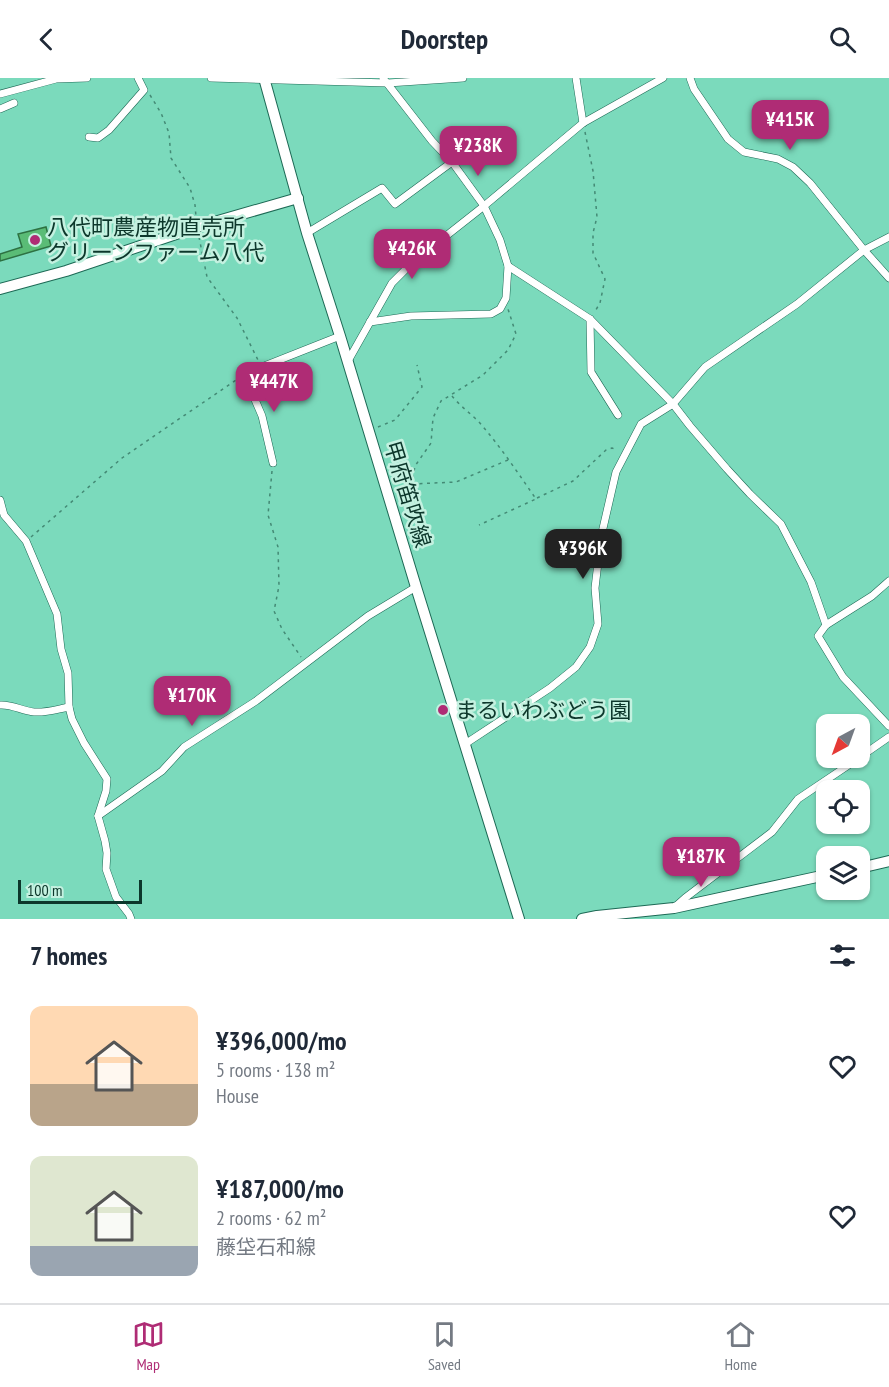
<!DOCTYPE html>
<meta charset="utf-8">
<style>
body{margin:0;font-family:"PT Sans Narrow","Noto Sans JP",sans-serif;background:#f6f6f7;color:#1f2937;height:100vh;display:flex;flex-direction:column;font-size:22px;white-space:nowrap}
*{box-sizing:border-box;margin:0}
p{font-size:20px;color:#747a83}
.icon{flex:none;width:33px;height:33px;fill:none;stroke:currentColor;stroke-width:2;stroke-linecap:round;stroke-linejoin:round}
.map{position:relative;height:841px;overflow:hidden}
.panel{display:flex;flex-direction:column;background:#fff;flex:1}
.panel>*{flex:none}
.needle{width:39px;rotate:221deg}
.tools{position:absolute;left:816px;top:636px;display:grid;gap:12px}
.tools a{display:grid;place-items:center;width:54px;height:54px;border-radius:12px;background:#fff;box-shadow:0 2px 4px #0004;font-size:30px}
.scale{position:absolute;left:18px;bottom:15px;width:124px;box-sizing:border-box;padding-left:6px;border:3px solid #0c372b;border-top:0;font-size:16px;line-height:21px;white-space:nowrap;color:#0c372b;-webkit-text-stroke:4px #c4f1e0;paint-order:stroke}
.price{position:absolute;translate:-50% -51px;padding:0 14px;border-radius:12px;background:#af2c75;color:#fff;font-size:20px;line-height:39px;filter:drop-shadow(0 2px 3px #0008)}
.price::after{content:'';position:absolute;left:50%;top:36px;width:18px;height:14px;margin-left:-9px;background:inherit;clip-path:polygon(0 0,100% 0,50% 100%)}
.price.on{background:#222;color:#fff}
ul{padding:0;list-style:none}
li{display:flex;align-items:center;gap:18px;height:150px;padding:0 30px}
li span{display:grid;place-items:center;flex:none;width:168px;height:120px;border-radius:12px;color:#555}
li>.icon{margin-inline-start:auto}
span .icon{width:72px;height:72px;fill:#fffc;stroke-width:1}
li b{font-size:26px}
h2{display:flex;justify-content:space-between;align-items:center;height:72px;padding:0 30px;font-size:26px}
header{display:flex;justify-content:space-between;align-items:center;height:78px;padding:0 30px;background:#fff;font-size:27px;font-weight:700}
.tab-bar{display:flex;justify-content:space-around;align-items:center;height:84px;border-top:2px solid #e0e1e3;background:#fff;font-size:16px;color:#747a83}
.tab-bar a{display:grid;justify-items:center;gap:3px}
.tab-bar .on{color:#af2c75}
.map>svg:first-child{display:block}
</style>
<header><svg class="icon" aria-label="back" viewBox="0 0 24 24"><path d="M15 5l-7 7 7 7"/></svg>Doorstep<svg class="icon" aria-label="search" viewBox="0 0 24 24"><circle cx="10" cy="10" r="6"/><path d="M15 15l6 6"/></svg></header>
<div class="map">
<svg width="889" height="841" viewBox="0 0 889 841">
<rect width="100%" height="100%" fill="#7bdabc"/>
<path fill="#5abc76" stroke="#2d7142" stroke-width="1.5" d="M46,149l5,19 -51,15v-7l22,-7 -4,-13z"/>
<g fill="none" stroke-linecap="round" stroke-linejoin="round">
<defs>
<g id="minor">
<path d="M211,0l177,5 75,-5"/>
<path d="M383,0l49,63 20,21 32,44 16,34 8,26 82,53 83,85 17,22 37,43 23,25 31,30 30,58 15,43"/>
<path d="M576,0l7,45"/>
<path d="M690,0l4,11 34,50 16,13 34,7 15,8 17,16 54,67 25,28"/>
<path d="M0,16l56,-15 31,-1"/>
<path d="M0,31l14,-6"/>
<path d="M89,59l9,1 11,-8 35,-40 -6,-12"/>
<path d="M307,155l75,-45 13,16 57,-42"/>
<path d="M590,241l1,53 27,43"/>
<path d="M370,244l41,-6 80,-2 9,-5 6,-11 2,-32"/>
<path d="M348,283l44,-78 21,-21 71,-56 99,-83 80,-45"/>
<path d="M273,385l-11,-47 -18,-42 96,-38"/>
<path d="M0,422l4,15 22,26 31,73 4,35 7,24 1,34 3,12 12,24 23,36 -1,12 -8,25 7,25 2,12 -1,16 10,28 13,17 2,5"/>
<path d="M889,503l-17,15 -46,29 -8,11 25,41 46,49"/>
<path d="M0,627c12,-1 22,6 34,7 12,1 24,-3 35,-5"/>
<path d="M465,666l85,-56 26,-21 14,-20 8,-23 -3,-36 6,-51 15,-65 25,-48 32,-20 32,-37 92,-63 67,-54 25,-13"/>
<path d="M860,679l29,-20"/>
<path d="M98,738l64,-45 22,-24 72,-46 112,-85 48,-29"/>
<path d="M676,828l9,-8 87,-66 26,-33 61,-41"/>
</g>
<g id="secondary">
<path d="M0,211l66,-18 131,-44 101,-29"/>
<path d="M860,790l29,-7"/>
<path d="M582,841l15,-3 77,-8 152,-33"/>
</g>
<path id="primary" d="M264,0l43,155 33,103 76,251 103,332"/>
</defs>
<use href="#minor" stroke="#1d6955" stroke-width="8"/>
<use href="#secondary" stroke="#1d6955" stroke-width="12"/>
<use href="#primary" stroke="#1d6955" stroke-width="12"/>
<g stroke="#448a75" stroke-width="1.5" stroke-dasharray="3 4.5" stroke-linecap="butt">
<path d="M150,17l11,18 8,20 2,25 19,30 5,17 1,12"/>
<path d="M585,54l8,39 4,46 -4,16v20l12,26 -5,24 -6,10"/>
<path d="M199,159l8,40 30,41 21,42"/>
<path d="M452,318c8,10 18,17 27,26 21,24 39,51 57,77l-57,26"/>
<path d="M378,349l17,-7 27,-33 -5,-22"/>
<path d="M272,393l-4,44 10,32 1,39 -5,25 8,18 19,28"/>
<path d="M412,406l44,-2 52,-22"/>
<path d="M537,420l36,-17 33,-31 6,-2 5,2"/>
<path d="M405,437l2,-5 8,-44 16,-23 2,-25 8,-17 42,-26 25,-25 8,-16 -8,-25"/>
<path d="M31,459l91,-79 117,-80"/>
</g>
<use href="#minor" stroke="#fff" stroke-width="7"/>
<use href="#secondary" stroke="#fff" stroke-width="10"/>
<use href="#primary" stroke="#fff" stroke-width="10"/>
</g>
<g fill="#af2c75" stroke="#c4f1e0" stroke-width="2">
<circle cx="35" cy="162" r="6"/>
<circle cx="443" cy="632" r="6"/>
</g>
<g text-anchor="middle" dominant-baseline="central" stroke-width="5" stroke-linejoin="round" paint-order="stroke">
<g font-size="22" fill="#0c372b" stroke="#c4f1e0" text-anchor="start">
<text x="47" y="149">八代町農産物直売所<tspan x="47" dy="25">グリーンファーム八代</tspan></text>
<text x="455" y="632">まるいわぶどう園</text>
</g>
<g font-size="22" fill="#0c372b" stroke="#c4f1e0">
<text transform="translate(408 416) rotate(73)">甲府笛吹線</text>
</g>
</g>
</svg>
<div class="tools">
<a><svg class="needle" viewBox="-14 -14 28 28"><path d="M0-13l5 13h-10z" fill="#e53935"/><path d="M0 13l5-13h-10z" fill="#747a83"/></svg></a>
<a><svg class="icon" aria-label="locate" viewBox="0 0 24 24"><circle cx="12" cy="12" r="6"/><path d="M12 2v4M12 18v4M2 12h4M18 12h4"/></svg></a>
<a><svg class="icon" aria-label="layers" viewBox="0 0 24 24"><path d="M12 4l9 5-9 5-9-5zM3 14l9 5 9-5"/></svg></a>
</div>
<div class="scale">100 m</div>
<b class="price" style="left:790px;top:73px">¥415K</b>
<b class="price" style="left:478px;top:99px">¥238K</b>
<b class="price" style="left:412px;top:202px">¥426K</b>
<b class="price" style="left:274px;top:335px">¥447K</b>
<b class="price on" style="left:583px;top:502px">¥396K</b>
<b class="price" style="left:192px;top:649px">¥170K</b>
<b class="price" style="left:701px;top:810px">¥187K</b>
</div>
<section class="panel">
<h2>7 homes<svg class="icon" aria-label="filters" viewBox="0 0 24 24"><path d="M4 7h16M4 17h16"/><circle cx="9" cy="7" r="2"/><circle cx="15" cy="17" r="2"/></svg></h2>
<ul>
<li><span style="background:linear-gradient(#ffd9b3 65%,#b9a48a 0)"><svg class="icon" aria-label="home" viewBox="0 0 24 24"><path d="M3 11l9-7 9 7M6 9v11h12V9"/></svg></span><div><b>¥396,000/mo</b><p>5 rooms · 138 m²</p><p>House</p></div><svg class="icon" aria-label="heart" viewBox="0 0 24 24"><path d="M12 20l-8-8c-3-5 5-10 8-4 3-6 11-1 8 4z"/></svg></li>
<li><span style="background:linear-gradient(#dfe7d0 75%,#9aa5b1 0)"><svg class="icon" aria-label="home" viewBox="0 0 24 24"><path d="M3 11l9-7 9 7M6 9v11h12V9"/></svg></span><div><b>¥187,000/mo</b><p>2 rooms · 62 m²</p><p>藤垈石和線</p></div><svg class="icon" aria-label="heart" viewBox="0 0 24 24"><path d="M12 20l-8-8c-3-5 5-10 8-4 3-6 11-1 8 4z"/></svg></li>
</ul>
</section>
<nav class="tab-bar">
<a class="on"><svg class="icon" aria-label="map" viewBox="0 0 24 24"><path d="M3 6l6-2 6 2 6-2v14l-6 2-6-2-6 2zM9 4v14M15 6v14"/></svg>Map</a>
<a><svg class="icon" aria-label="saved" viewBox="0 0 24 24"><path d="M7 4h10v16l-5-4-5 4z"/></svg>Saved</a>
<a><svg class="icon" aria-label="home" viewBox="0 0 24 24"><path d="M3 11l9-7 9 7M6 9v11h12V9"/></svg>Home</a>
</nav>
